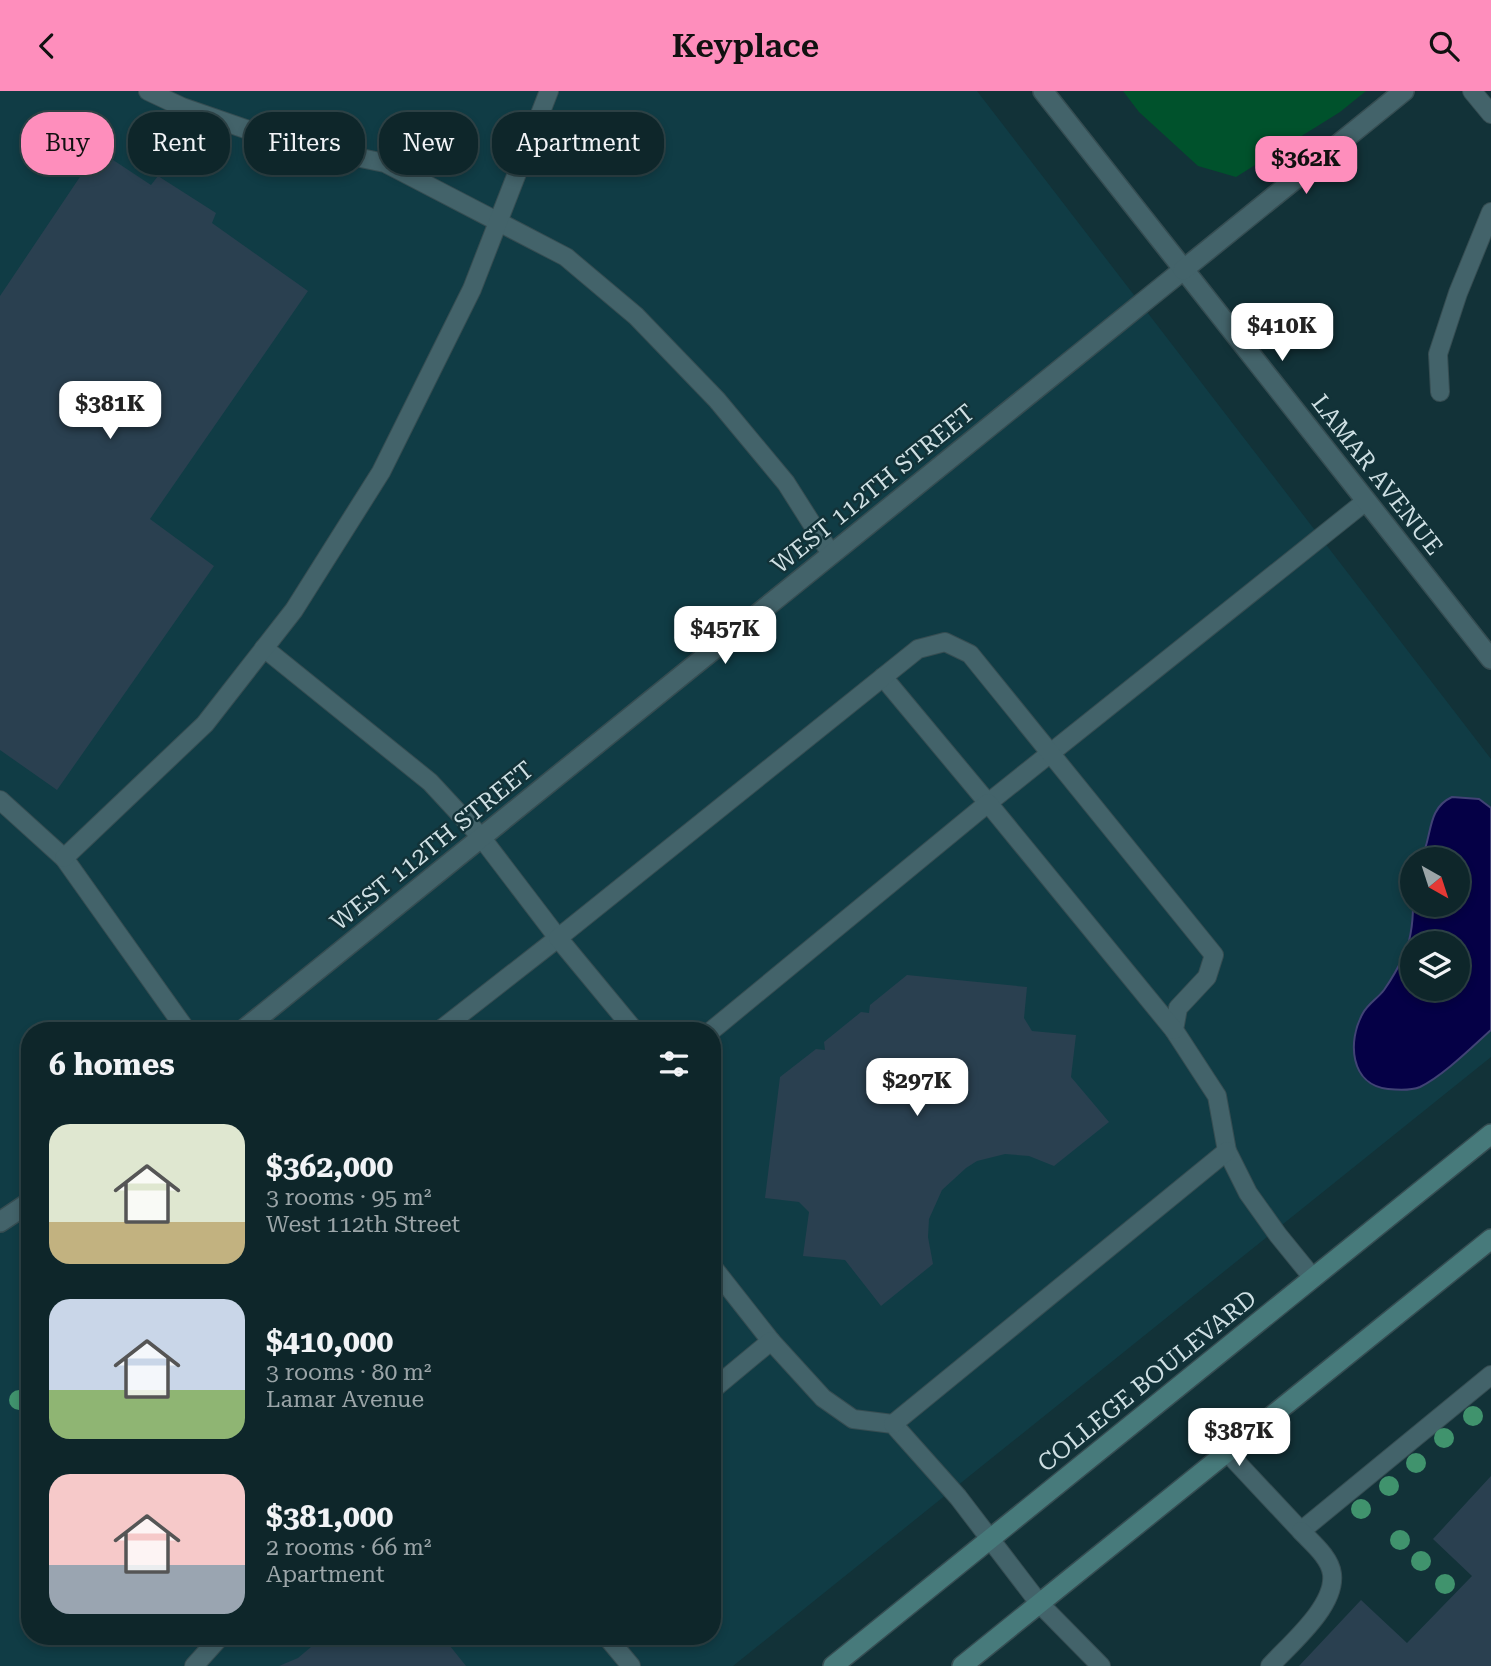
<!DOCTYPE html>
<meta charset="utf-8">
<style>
body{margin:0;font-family:"Roboto Serif",serif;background:#1c3236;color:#f1f3f6;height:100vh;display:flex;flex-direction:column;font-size:26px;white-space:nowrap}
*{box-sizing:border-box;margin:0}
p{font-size:23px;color:#9ba5a8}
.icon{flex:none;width:38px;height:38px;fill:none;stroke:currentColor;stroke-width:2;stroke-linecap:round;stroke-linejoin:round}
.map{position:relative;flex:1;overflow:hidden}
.drawer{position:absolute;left:21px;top:931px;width:700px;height:623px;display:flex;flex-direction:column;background:#0e262a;border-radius:28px;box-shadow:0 4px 10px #0003,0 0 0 2px #2e4347}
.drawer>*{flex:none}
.top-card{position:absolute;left:21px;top:21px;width:700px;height:63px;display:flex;gap:14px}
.needle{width:46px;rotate:141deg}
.fabs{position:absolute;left:1400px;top:756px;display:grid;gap:14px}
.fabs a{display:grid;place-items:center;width:70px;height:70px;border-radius:50%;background:#0e262a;box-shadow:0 4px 10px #0003,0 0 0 2px #2e4347;font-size:35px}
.price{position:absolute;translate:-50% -60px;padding:0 16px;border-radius:14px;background:#fff;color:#222;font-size:23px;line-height:46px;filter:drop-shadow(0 2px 4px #0008)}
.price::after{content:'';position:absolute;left:50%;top:42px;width:21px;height:16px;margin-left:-10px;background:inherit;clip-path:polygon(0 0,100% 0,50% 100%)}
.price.current{background:#fe8ebc;color:#111}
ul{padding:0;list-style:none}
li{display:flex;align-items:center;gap:21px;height:175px;padding:0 28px}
li span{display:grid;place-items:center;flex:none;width:196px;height:140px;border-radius:21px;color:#555}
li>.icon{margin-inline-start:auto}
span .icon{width:84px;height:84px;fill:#fffc;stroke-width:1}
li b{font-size:30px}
h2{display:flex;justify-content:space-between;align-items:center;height:84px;padding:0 28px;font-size:30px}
.tag{padding:0 24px;border-radius:28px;background:#0e262a;box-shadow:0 4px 10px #0003,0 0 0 2px #2e4347;font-size:24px;line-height:63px}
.tag.current{background:#fe8ebc;color:#111}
header{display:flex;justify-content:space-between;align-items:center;height:91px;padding:0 28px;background:#fe8ebc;color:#111;font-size:32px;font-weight:600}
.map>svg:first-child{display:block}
</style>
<header><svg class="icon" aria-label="back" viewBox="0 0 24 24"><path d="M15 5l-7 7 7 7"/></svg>Keyplace<svg class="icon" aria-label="search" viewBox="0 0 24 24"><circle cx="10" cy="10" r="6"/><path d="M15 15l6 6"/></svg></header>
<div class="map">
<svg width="1491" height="1575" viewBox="0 0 1491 1575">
<rect width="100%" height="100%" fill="#123238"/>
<path fill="#103c45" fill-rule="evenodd" d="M0,0h977l514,668v298l-758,609h-733zM1412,768h46v46h-46zM1412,852h46v46h-46zM30,940h682v605h-682z"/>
<path fill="#00522c" d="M1123,0h243l-26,21 -104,65 -38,-11 -59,-54z"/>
<path fill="#050046" stroke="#414375" stroke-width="2" fill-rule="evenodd" d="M1452,706l27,2 12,9v222c-19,17 -48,46 -71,57 -10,4 -22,3 -32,2 -38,-4 -41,-48 -25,-76 5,-9 15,-15 21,-23 7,-10 14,-22 19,-33 8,-16 10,-35 10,-52h45v-46h-37c12,-23 5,-50 31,-62zM1412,852h46v46h-46z"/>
<g fill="#2a4050">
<path d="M98,59l53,35 7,-9 58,37 -4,10 96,68 -158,228 64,47 -157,224 -57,-40v-454z"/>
<path d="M907,884l120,12 -3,31 8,13 44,4 -5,42 38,45 -55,44 -25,-10 -24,-2 -28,7 -11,7 -24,22 -13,29 -1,18 5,27 -52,42 -36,-46 -42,-4 6,-44 -10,-10 -34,-4 15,-121 36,-28 9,1 -1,-8 37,-30 8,1 1,-8z"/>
<path d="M1491,1385v190h-192l62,-66 46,43 65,-67 -39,-37z"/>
<path d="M324,1545h118l24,30h-187l19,-8z"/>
</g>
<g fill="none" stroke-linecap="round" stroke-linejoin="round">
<defs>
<g id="service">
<path d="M148,0l34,16 101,35 102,21 181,94 70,59 81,84 69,83 45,71"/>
<path d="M1472,0l19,23"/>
<path d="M1440,301l-2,-38 20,-61 33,-81"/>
<path d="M264,557l166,134 51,55 77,101 -119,93"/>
<path d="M883,586l105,126 378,-302"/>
<path d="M0,709l64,58 123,173"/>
<path d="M64,767l141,-134 89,-114 87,-138 91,-183 77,-198"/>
<path d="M635,940l-77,-93 360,-289 27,-7 25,12 244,301 -7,22 -29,31 -4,22 43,66 10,55 21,42 30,42 35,43"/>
<path d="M711,940l277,-228 186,227"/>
<path d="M712,1175l59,75"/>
<path d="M712,1299l59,-49 52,57 30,21 40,5 65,73 81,106 62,63"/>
<path d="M893,1333l334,-273"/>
<path d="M1227,1361l74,79 190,-156"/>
<path d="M606,1545l25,30"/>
<path d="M194,1575l27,-30"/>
<path d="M1270,1575c20,-22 66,-60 62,-92 -2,-17 -21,-32 -31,-43"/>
</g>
<g id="minor">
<path d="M242,940l941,-761"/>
<path d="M0,1131l30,-20"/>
</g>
<g id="tertiary">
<path d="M1043,0l448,568"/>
<path d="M1183,179l221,-179"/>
</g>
<g id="secondary">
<path d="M833,1575l658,-532"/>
<path d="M962,1575l529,-427"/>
</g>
</defs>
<use href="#service" stroke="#364d52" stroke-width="20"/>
<use href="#minor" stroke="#364d52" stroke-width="22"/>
<use href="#tertiary" stroke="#364d52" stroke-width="22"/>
<use href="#secondary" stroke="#364d52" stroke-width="22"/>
<use href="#service" stroke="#43636a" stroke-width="18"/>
<use href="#minor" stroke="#43636a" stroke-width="19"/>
<use href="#tertiary" stroke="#43636a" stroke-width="19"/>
<use href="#secondary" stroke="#477a7b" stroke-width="19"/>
</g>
<g fill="#40936d">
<circle cx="19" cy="1309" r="10"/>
<circle cx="1473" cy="1325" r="10"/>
<circle cx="1444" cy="1347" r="10"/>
<circle cx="1416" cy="1372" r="10"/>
<circle cx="1389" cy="1395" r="10"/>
<circle cx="1361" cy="1418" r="10"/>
<circle cx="1400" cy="1449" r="10"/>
<circle cx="1421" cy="1470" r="10"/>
<circle cx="1445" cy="1493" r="10"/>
</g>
<g text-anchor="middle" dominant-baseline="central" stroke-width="5" stroke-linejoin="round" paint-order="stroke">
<g font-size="24" fill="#cedfe3" stroke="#123238">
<text transform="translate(1377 384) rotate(52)">LAMAR AVENUE</text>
<text transform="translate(873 398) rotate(-39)">WEST 112TH STREET</text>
<text transform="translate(432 755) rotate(-39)">WEST 112TH STREET</text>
<text transform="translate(1147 1290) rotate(-39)">COLLEGE BOULEVARD</text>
</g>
</g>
</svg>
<div class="fabs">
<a><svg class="needle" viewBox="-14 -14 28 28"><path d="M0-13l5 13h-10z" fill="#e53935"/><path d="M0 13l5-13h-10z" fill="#9ba5a8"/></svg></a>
<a><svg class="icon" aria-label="layers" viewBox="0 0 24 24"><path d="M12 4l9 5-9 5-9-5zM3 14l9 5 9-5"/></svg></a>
</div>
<b class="price current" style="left:1306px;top:105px">$362K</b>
<b class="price" style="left:1282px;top:272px">$410K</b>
<b class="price" style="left:110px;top:350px">$381K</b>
<b class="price" style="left:725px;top:575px">$457K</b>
<b class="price" style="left:917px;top:1027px">$297K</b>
<b class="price" style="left:1239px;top:1377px">$387K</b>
<div class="top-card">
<a class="tag current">Buy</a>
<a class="tag">Rent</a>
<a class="tag">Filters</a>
<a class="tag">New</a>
<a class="tag">Apartment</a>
</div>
<section class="drawer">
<h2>6 homes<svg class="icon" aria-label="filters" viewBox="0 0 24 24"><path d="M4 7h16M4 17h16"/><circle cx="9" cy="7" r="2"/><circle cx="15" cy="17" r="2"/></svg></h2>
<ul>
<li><span style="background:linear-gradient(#dfe7d0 70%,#c2b280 0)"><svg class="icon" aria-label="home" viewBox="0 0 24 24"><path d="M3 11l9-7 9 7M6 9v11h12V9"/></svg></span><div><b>$362,000</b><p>3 rooms · 95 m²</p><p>West 112th Street</p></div></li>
<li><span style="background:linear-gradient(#c9d6e8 65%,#8fb573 0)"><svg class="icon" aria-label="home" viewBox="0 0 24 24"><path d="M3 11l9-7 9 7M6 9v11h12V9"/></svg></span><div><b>$410,000</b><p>3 rooms · 80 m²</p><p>Lamar Avenue</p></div></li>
<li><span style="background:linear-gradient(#f6c9c9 65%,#9aa5b1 0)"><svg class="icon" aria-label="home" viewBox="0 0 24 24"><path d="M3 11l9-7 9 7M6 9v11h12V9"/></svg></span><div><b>$381,000</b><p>2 rooms · 66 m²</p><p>Apartment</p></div></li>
</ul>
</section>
</div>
